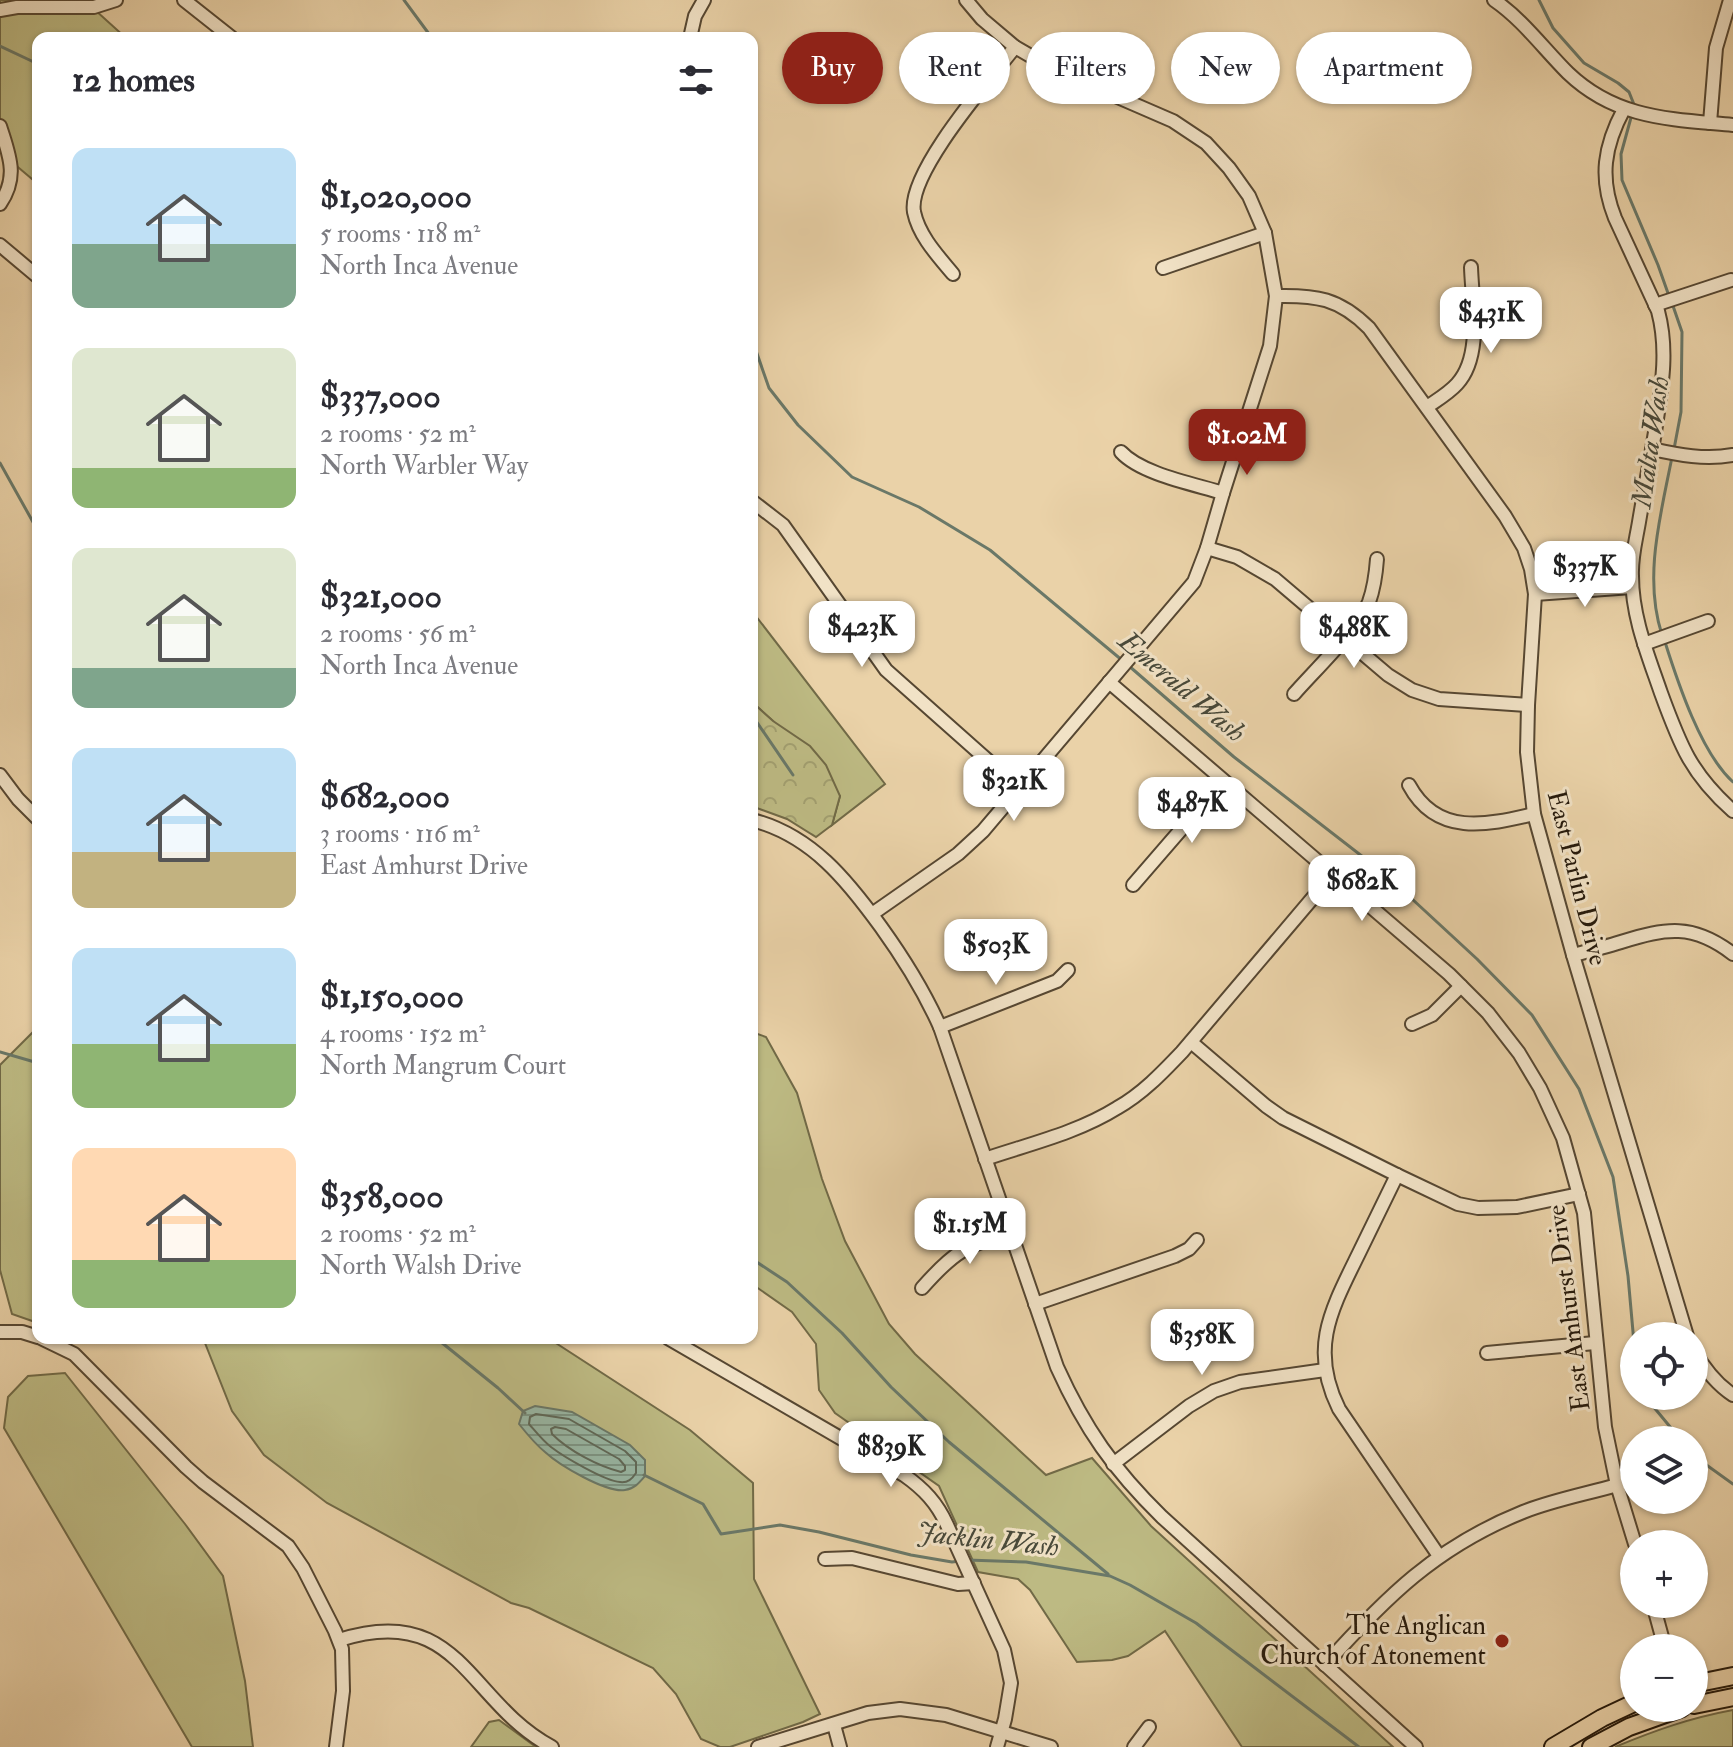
<!DOCTYPE html>
<meta charset="utf-8">
<style>
body{margin:0;font-family:"IM FELL Double Pica",serif;background:#f7f7f7;color:#2b2b33;height:100vh;display:flex;flex-direction:column;font-size:30px;white-space:nowrap}
*{box-sizing:border-box;margin:0}
p{font-size:26px;color:#7c7c81}
.icon{flex:none;width:44px;height:44px;fill:none;stroke:currentColor;stroke-width:2;stroke-linecap:round;stroke-linejoin:round}
.map{position:relative;flex:1;overflow:hidden}
.side{position:absolute;left:32px;top:32px;width:726px;height:1312px;display:flex;flex-direction:column;background:#fff;border-radius:16px;box-shadow:0 2px 6px #0004}
.side>*{flex:none}
.banner{position:absolute;left:782px;top:32px;width:760px;height:72px;display:flex;gap:16px}
.controls{position:absolute;left:1620px;top:1322px;display:grid;gap:16px}
.controls a{display:grid;place-items:center;width:88px;height:88px;border-radius:50%;background:#fff;box-shadow:0 2px 6px #0004;font-size:40px}
.price{position:absolute;translate:-50% -68px;padding:0 18px;border-radius:16px;background:#fff;color:#222;font-size:26px;line-height:52px;filter:drop-shadow(0 2px 4px #0008)}
.price::after{content:'';position:absolute;left:50%;top:48px;width:24px;height:18px;margin-left:-12px;background:inherit;clip-path:polygon(0 0,100% 0,50% 100%)}
.price.current{background:#8f2418;color:#fff}
ul{padding:0;list-style:none}
li{display:flex;align-items:center;gap:24px;height:200px;padding:0 40px}
li span{display:grid;place-items:center;flex:none;width:224px;height:160px;border-radius:16px;color:#555}
li>.icon{margin-inline-start:auto}
span .icon{width:96px;height:96px;fill:#fffc;stroke-width:1}
li b{font-size:34px}
h2{display:flex;justify-content:space-between;align-items:center;height:96px;padding:0 40px;font-size:34px}
.pill{padding:0 28px;border-radius:36px;background:#fff;box-shadow:0 2px 6px #0004;font-size:28px;line-height:72px}
.pill.current{background:#8f2418;color:#fff}
.map>svg:first-child{display:block}
</style>
<div class="map">
<svg width="1733" height="1747" viewBox="0 0 1733 1747">
<defs>
<pattern id="forest-crowns" width="20" height="18" patternUnits="userSpaceOnUse" patternTransform="scale(2)"><rect width="20" height="18" fill="#bdba83"/><path d="M2 6a3 3 0 1 1 6 0M12 15a3 3 0 1 1 6 0" fill="none" stroke="#a29f70"/></pattern>
<pattern id="water-rules" width="6" height="5" patternUnits="userSpaceOnUse" patternTransform="scale(2)"><rect width="6" height="5" fill="#98b8a6"/><path d="M0 2.5h6" fill="none" stroke="#7c9585"/></pattern>
</defs>
<rect width="100%" height="100%" fill="#ead2a8"/>
<filter id="stains"><feTurbulence type="fractalNoise" baseFrequency=".0025" numOctaves="4"/><feColorMatrix values="0 0 0 0 .2 0 0 0 0 .09 0 0 0 0 .02 0 0 0 .5 -.17"/></filter>
<radialGradient id="worn" r=".72"><stop offset=".6" stop-color="#630" stop-opacity="0"/><stop offset="1" stop-color="#630" stop-opacity=".3"/></radialGradient>
<g fill="#bdba83" stroke="#716a47" stroke-width="2">
<path d="M0,0h84l42,38h-88v146l-38,-32z"/>
<path d="M752,611l133,173 -53,41 8,-29 -67,-75 -21,-19z"/>
<path d="M38,1027v296l-26,-9 -12,-44v-205z"/>
<path d="M752,1032l14,5 31,56 25,86 23,62 44,83 26,30 131,121 46,-17 59,68 242,221h-151l-77,-116 -37,25 -16,4 -35,2 -47,-72 -12,-11 -40,-7 -39,-86 -104,-73 -16,-23 -3,-46 -24,-32 -40,-28z"/>
<path d="M203,1338h345l142,92 63,53 1,96 66,135 -17,8 -73,25h-10l-19,-8 -25,-45 -23,-26 -124,-60 -18,-5 -184,-100 -63,-48 -32,-44z"/>
<path d="M65,1373l120,151 38,52 22,105 8,66h-61l-188,-319 4,-31 20,-21z"/>
<path d="M1733,1710v37h-118c41,-17 75,-29 118,-37z"/>
<path d="M499,1720l37,27h-65l18,-25z"/>
</g>
<path fill="url(#forest-crowns)" stroke="#716a47" stroke-width="2" d="M752,702l21,19 37,25 16,19 14,31 -8,29 -16,12 -29,-18 -33,-12 3,-23 -5,-24z"/>
<path fill="url(#water-rules)" stroke="#6a7868" stroke-width="2" d="M535,1406l37,6 58,33 15,15v16c-6,7 -11,13 -20,14 -19,3 -66,-25 -80,-38 -10,-8 -18,-18 -26,-28l4,-13z"/>
<g fill="none" stroke-linecap="round" stroke-linejoin="round">
<g stroke="#5e6858" stroke-width="2">
<path d="M536,1414l33,5 56,32 11,11v11c-4,6 -8,10 -16,9 -15,-1 -56,-25 -69,-35 -8,-6 -15,-15 -22,-23l1,-7z"/>
<path d="M555,1427l11,2 53,30 6,7v4l-4,2c-23,-6 -52,-21 -69,-38l-1,-5z"/>
</g>
<g stroke="#6a7868" stroke-width="3">
<path d="M404,0l28,38"/>
<path d="M1539,0l14,28 31,35 34,20 11,9 6,15"/>
<path d="M0,46l38,18"/>
<path d="M1632,114l-11,40 1,26 36,85 11,31"/>
<path d="M752,266l2,79 15,43 29,37 54,52 67,30 71,43 133,111"/>
<path d="M1672,303l10,29 -1,80 -7,37"/>
<path d="M0,463l38,68"/>
<path d="M1662,635c-19,-58 -1,-121 10,-178"/>
<path d="M1665,642c13,41 36,111 68,140"/>
<path d="M1129,666l105,91 151,117 92,85 55,56 47,74 34,88 15,99 6,67"/>
<path d="M752,715l41,60"/>
<path d="M0,1052l38,11"/>
<path d="M752,1259l35,23 55,51 49,54 58,55 159,132"/>
<path d="M436,1338l62,50 27,25"/>
<path d="M1649,1396l3,9 29,35"/>
<path d="M1694,1456l39,28"/>
<path d="M644,1475l59,29 18,30 59,-9 39,7 92,23 41,7 8,-1"/>
<path d="M967,1560l59,2 84,14 20,9 66,38 163,124"/>
</g>
<defs>
<g id="minor">
<path d="M184,0l48,38"/>
<path d="M1494,0c29,20 49,48 74,73 48,46 102,46 165,52"/>
<path d="M0,10l17,-3h77l22,-7"/>
<path d="M690,38l5,-22 9,-16"/>
<path d="M1624,109c-20,37 -25,69 -9,109l43,93c11,41 3,80 -3,121 -5,30 -11,60 -16,90 -3,18 -8,36 -7,54 0,41 16,79 29,117 19,52 30,81 72,118"/>
<path d="M1710,123l6,-75 14,-48"/>
<path d="M0,126c9,29 19,50 0,78"/>
<path d="M0,245l38,32"/>
<path d="M1163,268l102,-35"/>
<path d="M953,274c-15,-18 -34,-38 -39,-62 -7,-39 76,-133 101,-165"/>
<path d="M1276,296c40,-1 63,2 93,32l136,188 19,32 7,21 4,25 -7,111 -1,47 7,62 39,141 114,381"/>
<path d="M1655,305l76,-25"/>
<path d="M1427,407c10,-7 22,-14 30,-23 26,-28 15,-82 14,-117"/>
<path d="M1652,449c27,6 53,11 81,6"/>
<path d="M1121,452c20,22 73,32 102,41"/>
<path d="M752,501l31,24 103,145 134,119"/>
<path d="M1207,548l30,9 38,22 113,96 24,15 27,9 89,6"/>
<path d="M1535,594l97,-7"/>
<path d="M1644,644l64,-23"/>
<path d="M1109,682l340,292 39,39 31,40 21,35 23,50 21,75 21,214 12,58 18,59"/>
<path d="M1294,694c20,-23 64,-65 75,-92 5,-14 7,-29 8,-43"/>
<path d="M0,775l18,24 20,20"/>
<path d="M1409,785c28,52 78,40 125,29"/>
<path d="M752,820c59,15 95,60 129,107 23,32 43,64 59,100l117,340c28,62 57,103 105,150l254,230"/>
<path d="M1133,885l90,-104"/>
<path d="M872,914l86,-60 25,-23 211,-249 13,-34 16,-55 47,-147 6,-50 -11,-63 -16,-37 -20,-28 -23,-25 -33,-22 -120,-52 -38,-22 -33,-28 -16,-19"/>
<path d="M1573,955c16,-4 32,-8 48,-13 45,-14 72,-19 112,12"/>
<path d="M1412,1024l20,-9 29,-29"/>
<path d="M940,1027l117,-46 11,-11"/>
<path d="M1191,1042l75,64 17,12 114,57 61,29 20,4 39,-1 62,-13"/>
<path d="M985,1159c44,-15 92,-26 132,-51 25,-14 45,-35 65,-56l151,-178"/>
<path d="M1397,1175c-13,27 -26,53 -39,80 -27,55 -49,94 -19,154l100,147"/>
<path d="M922,1288c31,-35 43,-43 88,-55"/>
<path d="M1035,1304l140,-48 14,-7 8,-9"/>
<path d="M0,1332h22l16,5"/>
<path d="M41,1338l33,16 112,113 17,15 85,64 15,22 32,63 7,18 1,42 -7,56"/>
<path d="M668,1338l236,137c20,14 33,28 43,50l57,125 7,33 -6,36 -8,28"/>
<path d="M1694,1351c10,17 22,33 39,44"/>
<path d="M1487,1353l108,-10"/>
<path d="M1113,1464l76,-58 25,-15 26,-9 85,-12"/>
<path d="M825,1559l27,-1 106,26 16,-1"/>
<path d="M1653,1604l12,44"/>
<path d="M339,1640c121,-39 128,62 213,107"/>
<path d="M1325,1665c61,-68 111,-118 198,-153 30,-12 63,-18 94,-27"/>
<path d="M834,1725l6,22"/>
<path d="M758,1747l110,-34 32,-4 46,6 105,32"/>
<path d="M1134,1747l15,-20"/>
</g>
<g id="major">
<path d="M1694,1684l39,-8"/>
<path d="M1694,1705l39,-8"/>
<path d="M1553,1747l49,-29 32,-15"/>
<path d="M1591,1747l38,-20 53,-19"/>
</g>
</defs>
<use href="#minor" stroke="#564732" stroke-width="16"/>
<use href="#major" stroke="#25190b" stroke-width="20"/>
<use href="#minor" stroke="#f1e2c6" stroke-width="12"/>
<use href="#major" stroke="#ead2a8" stroke-width="16"/>
</g>
<circle fill="#8f2418" stroke="#f1e2c6" stroke-width="3" cx="1502" cy="1641" r="8"/>
<g text-anchor="middle" dominant-baseline="central" stroke-width="6" stroke-linejoin="round" paint-order="stroke">
<g font-size="26" fill="#25190b" stroke="#f1e2c6">
<text transform="translate(1577 878) rotate(76)">East Parlin Drive</text>
<text transform="translate(1569 1308) rotate(-97)">East Amhurst Drive</text>
</g>
<g font-size="26" fill="#25190b" stroke="#f1e2c6" text-anchor="end">
<text x="1486" y="1626">The Anglican<tspan x="1486" dy="30">Church of Atonement</tspan></text>
</g>
<g font-size="28" font-style="italic" fill="#48493a" stroke="#f1e2c6">
<text transform="translate(1651 442) rotate(-82)">Malta Wash</text>
<text transform="translate(1182 687) rotate(40)">Emerald Wash</text>
<text transform="translate(988 1540) rotate(6)">Jacklin Wash</text>
</g>
</g>
<rect width="100%" height="100%" filter="url(#stains)"/>
<rect width="100%" height="100%" fill="url(#worn)"/>
</svg>
<div class="controls">
<a><svg class="icon" aria-label="locate" viewBox="0 0 24 24"><circle cx="12" cy="12" r="6"/><path d="M12 2v4M12 18v4M2 12h4M18 12h4"/></svg></a>
<a><svg class="icon" aria-label="layers" viewBox="0 0 24 24"><path d="M12 4l9 5-9 5-9-5zM3 14l9 5 9-5"/></svg></a>
<a>+</a>
<a>−</a>
</div>
<b class="price" style="left:1491px;top:355px">$431K</b>
<b class="price current" style="left:1247px;top:477px">$1.02M</b>
<b class="price" style="left:1585px;top:609px">$337K</b>
<b class="price" style="left:862px;top:669px">$423K</b>
<b class="price" style="left:1354px;top:670px">$488K</b>
<b class="price" style="left:1014px;top:823px">$321K</b>
<b class="price" style="left:1192px;top:845px">$487K</b>
<b class="price" style="left:1362px;top:923px">$682K</b>
<b class="price" style="left:996px;top:987px">$503K</b>
<b class="price" style="left:970px;top:1266px">$1.15M</b>
<b class="price" style="left:1202px;top:1377px">$358K</b>
<b class="price" style="left:891px;top:1489px">$839K</b>
<div class="banner">
<a class="pill current">Buy</a>
<a class="pill">Rent</a>
<a class="pill">Filters</a>
<a class="pill">New</a>
<a class="pill">Apartment</a>
</div>
<section class="side">
<h2>12 homes<svg class="icon" aria-label="filters" viewBox="0 0 24 24"><path d="M4 7h16M4 17h16"/><circle cx="9" cy="7" r="2"/><circle cx="15" cy="17" r="2"/></svg></h2>
<ul>
<li><span style="background:linear-gradient(#bfe0f5 60%,#7fa58c 0)"><svg class="icon" aria-label="home" viewBox="0 0 24 24"><path d="M3 11l9-7 9 7M6 9v11h12V9"/></svg></span><div><b>$1,020,000</b><p>5 rooms · 118 m²</p><p>North Inca Avenue</p></div></li>
<li><span style="background:linear-gradient(#dfe7d0 75%,#8fb573 0)"><svg class="icon" aria-label="home" viewBox="0 0 24 24"><path d="M3 11l9-7 9 7M6 9v11h12V9"/></svg></span><div><b>$337,000</b><p>2 rooms · 52 m²</p><p>North Warbler Way</p></div></li>
<li><span style="background:linear-gradient(#dfe7d0 75%,#7fa58c 0)"><svg class="icon" aria-label="home" viewBox="0 0 24 24"><path d="M3 11l9-7 9 7M6 9v11h12V9"/></svg></span><div><b>$321,000</b><p>2 rooms · 56 m²</p><p>North Inca Avenue</p></div></li>
<li><span style="background:linear-gradient(#bfe0f5 65%,#c2b280 0)"><svg class="icon" aria-label="home" viewBox="0 0 24 24"><path d="M3 11l9-7 9 7M6 9v11h12V9"/></svg></span><div><b>$682,000</b><p>3 rooms · 116 m²</p><p>East Amhurst Drive</p></div></li>
<li><span style="background:linear-gradient(#bfe0f5 60%,#8fb573 0)"><svg class="icon" aria-label="home" viewBox="0 0 24 24"><path d="M3 11l9-7 9 7M6 9v11h12V9"/></svg></span><div><b>$1,150,000</b><p>4 rooms · 152 m²</p><p>North Mangrum Court</p></div></li>
<li><span style="background:linear-gradient(#ffd9b3 70%,#8fb573 0)"><svg class="icon" aria-label="home" viewBox="0 0 24 24"><path d="M3 11l9-7 9 7M6 9v11h12V9"/></svg></span><div><b>$358,000</b><p>2 rooms · 52 m²</p><p>North Walsh Drive</p></div></li>
</ul>
</section>
</div>
